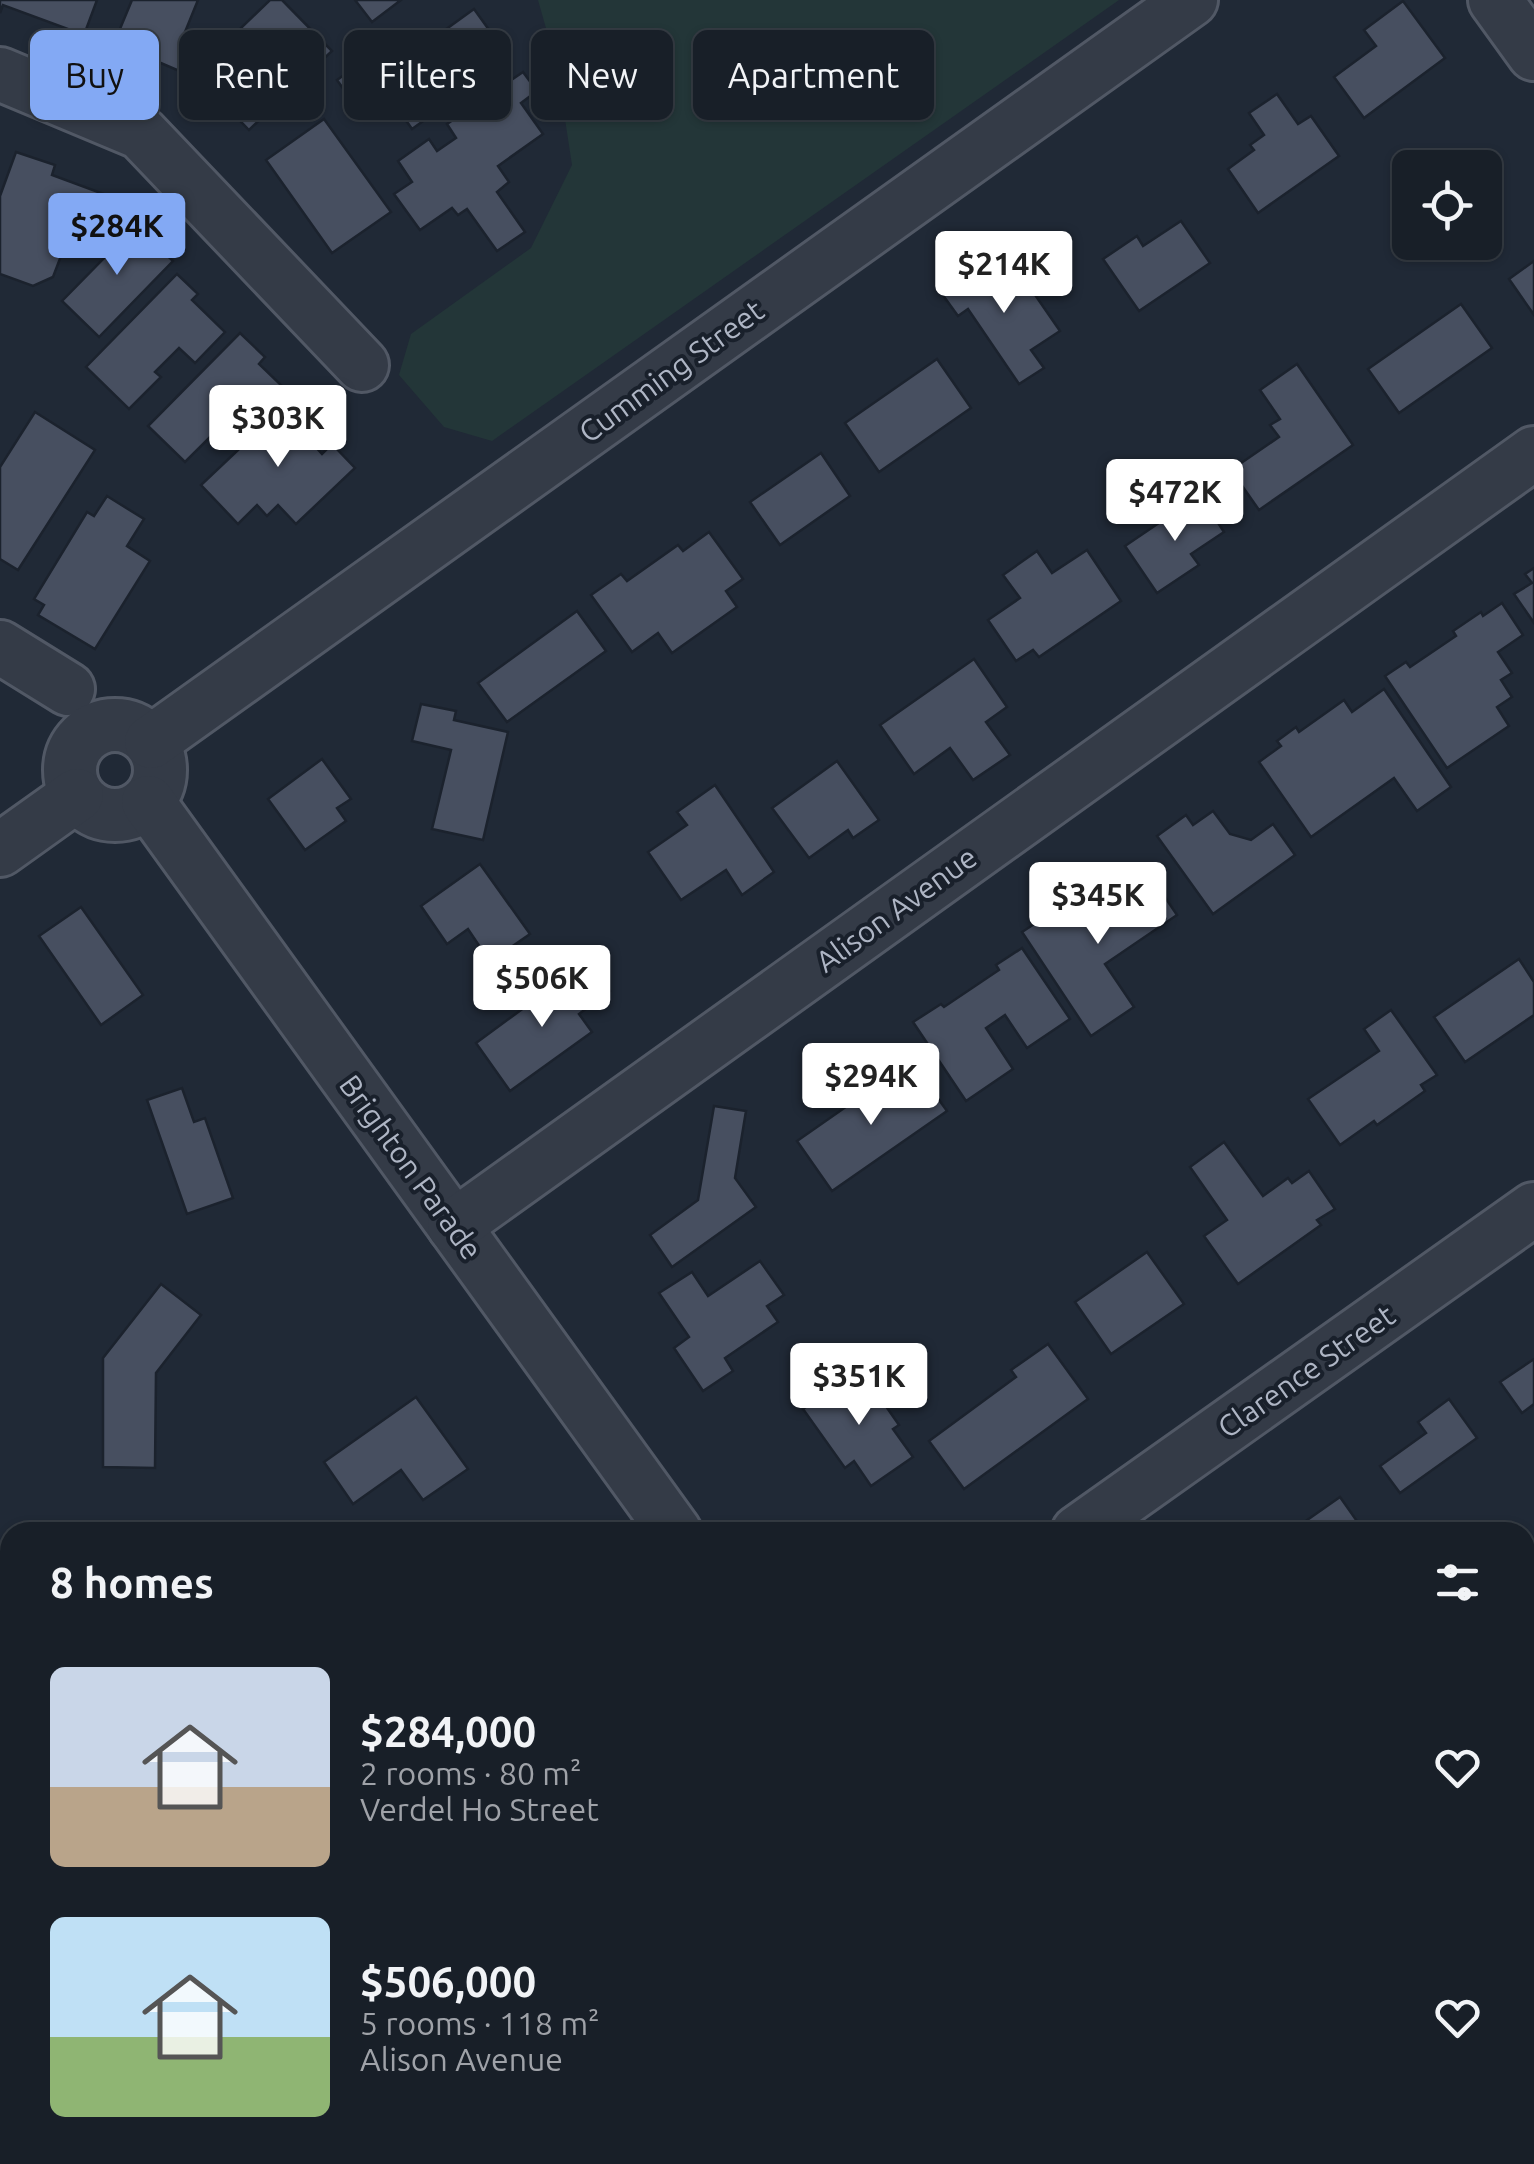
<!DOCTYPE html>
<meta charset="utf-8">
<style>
body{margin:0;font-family:Ubuntu,sans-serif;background:#212730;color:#f1f3f6;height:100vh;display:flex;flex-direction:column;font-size:38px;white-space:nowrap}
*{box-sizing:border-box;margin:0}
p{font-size:32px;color:#9fa2a8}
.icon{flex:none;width:55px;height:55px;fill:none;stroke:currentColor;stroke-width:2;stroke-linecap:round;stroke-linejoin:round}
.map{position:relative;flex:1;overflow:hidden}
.drawer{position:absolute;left:0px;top:1522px;width:1535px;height:642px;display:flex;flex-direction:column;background:#181f28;border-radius:30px 30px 0 0;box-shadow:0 2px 8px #0004,0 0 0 2px #363d45}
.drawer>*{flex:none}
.top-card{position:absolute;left:30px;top:30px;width:1000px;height:90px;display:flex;gap:20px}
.tools{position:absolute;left:1392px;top:150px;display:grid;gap:20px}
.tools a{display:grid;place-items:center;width:110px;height:110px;border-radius:15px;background:#181f28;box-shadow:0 2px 8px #0004,0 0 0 2px #363d45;font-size:50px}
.price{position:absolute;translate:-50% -85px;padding:0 22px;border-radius:10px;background:#fff;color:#222;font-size:32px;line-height:65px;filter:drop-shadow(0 2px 5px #0008)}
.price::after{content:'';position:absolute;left:50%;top:60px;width:30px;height:22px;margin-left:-15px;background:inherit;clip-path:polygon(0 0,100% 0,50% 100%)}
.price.active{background:#83a9f4;color:#111}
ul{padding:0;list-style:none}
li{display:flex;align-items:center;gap:30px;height:250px;padding:0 50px}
li span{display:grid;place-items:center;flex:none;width:280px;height:200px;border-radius:15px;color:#555}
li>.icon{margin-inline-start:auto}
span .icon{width:120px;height:120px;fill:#fffc;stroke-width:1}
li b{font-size:42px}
h2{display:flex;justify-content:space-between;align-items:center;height:120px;padding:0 50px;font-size:42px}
.tag{padding:0 35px;border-radius:15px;background:#181f28;box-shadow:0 2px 8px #0004,0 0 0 2px #363d45;font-size:35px;line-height:90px}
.tag.active{background:#83a9f4;color:#111}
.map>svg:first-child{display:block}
</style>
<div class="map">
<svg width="1534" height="2164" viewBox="0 0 1534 2164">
<rect width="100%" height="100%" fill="#202936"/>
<path fill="#233638" d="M538,0h581l-627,441 -48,-14 -45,-52 12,-41 120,-86 41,-83 -15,-98z"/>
<g fill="#474f60" stroke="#1b222d" stroke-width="2.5">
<path d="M0,0h97l-13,35 -81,-30 -3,8z"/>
<path d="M132,0h66l-13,32 13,5 -14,36 -37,-16 -1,5 -34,-14z"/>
<path d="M270,0h12l50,51 -33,31 -6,-7 -24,22 7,7 -27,26 -35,-36 -4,3 -20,-20z"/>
<path d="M355,0h46l-29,22z"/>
<path d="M1403,1l42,57 -81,60 -30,-41 42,-31 -12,-16z"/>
<path d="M474,9l36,50 -98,70 -28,-40 -27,19 -20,-28 60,-43 17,23 15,-12 -2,-5z"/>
<path d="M523,72l14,19 -16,12 22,31 -45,32 11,16 -12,10 28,40 -28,19 -30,-42 -9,6 -6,-7 -32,22 -26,-36 18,-12 -14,-21 31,-22 8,12 19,-13 -9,-14z"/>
<path d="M1277,94l21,30 13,-8 28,40 -81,57 -30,-44 26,-19 -4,-5 14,-10 -15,-22z"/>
<path d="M324,119l67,93 -59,41 -66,-93z"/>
<path d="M16,152l39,13 -3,10 57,21 -17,47 -23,-8 -16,42 -20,9 -33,-12v-78z"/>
<path d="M128,218l45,43 -74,76 -37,-36 45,-46 -8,-8z"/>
<path d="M1181,221l29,42 -71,48 -36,-52 34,-23 6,10z"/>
<path d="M1534,261v54l-25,-36z"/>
<path d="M1013,263l47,68 -29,19 13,18 -25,16 -51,-75 -10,7 -21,-29 31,-20 13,18z"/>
<path d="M177,274l21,20 -6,6 33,32 -30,31 -16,-15 -24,24 6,5 -32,32 -43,-42z"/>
<path d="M1461,304l31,44 -93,65 -31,-44z"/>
<path d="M240,333l25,24 -6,7 23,22 -32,33 -5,-6 -28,27 -5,-5 -27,27 -37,-36z"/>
<path d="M937,359l34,49 -92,64 -34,-49z"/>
<path d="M1297,364l56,81 -94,65 -28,-40 48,-33 -9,-12 10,-6 -20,-29z"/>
<path d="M291,400l16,16 3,-3 8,9 -14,12 18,20 10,-10 23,24 -59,56 -18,-19 -11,11 -10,-11 -19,19 -37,-39z"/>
<path d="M35,412l60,38 -77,120 -18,-11v-92z"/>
<path d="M821,453l29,43 -70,49 -30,-43z"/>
<path d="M1200,495l24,37 -33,22 8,11 -42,28 -32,-47z"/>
<path d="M107,496l37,23 -17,27 23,15 -55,88 -57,-34 6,-10 -10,-6 53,-87 7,4z"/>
<path d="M709,532l34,47 -17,12 11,16 -65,46 -14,-20 -26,19 -41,-57 30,-21 6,7 51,-36 5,6z"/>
<path d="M1087,550l34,51 -82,56 -6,-7 -17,11 -28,-41 32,-22 -17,-23 34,-24 15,22z"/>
<path d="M1534,568v55l-20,-29 18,-11 -7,-9z"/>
<path d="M1502,603l21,32 -25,17 14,21 -11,7 11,17 -15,10 12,19 -62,42 -62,-92 21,-14 4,5 46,-31 -3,-5 28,-19 2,4z"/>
<path d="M577,611l29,40 -99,71 -29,-39z"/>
<path d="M974,659l33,48 -21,15 24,33 -37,25 -23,-32 -36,26 -34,-49z"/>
<path d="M1384,689l67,98 -34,24 -23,-33 -83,59 -52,-75 22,-16 -4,-5 19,-14 3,5 45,-32 8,12z"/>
<path d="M421,704l35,7 -2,9 54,12 -25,108 -51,-11 19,-79 -39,-9z"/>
<path d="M322,759l29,40 -14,9 9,13 -41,29 -37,-51z"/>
<path d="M837,761l42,59 -26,18 -5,-8 -39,28 -37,-50z"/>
<path d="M715,785l59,87 -32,23 -16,-25 -45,30 -33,-48 39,-27 -10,-13z"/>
<path d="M1213,811l17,23 21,6 22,-16 22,31 -82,59 -56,-78 29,-21 7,10z"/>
<path d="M480,864l50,70 -40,28 -22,-33 -21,15 -26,-38z"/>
<path d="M1150,875l27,40 -72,49 29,43 -43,29 -69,-104 26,-17 3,5 52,-34 4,1 7,11z"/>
<path d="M81,907l62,88 -42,30 -62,-89z"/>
<path d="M1022,948l48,71 -43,29 -22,-33 -19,13 27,41 -47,32 -53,-79 28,-18 3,3 55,-37 -3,-5z"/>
<path d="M1519,959l15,23v33l-69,47 -31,-45z"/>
<path d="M592,967l18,24 -31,23 13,18 -82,59 -34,-48 79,-58 4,6z"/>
<path d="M1391,1010l46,65 -16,10 4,6 -48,34 -3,-4 -34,24 -32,-46 71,-48 -15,-22z"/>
<path d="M905,1071l5,7 9,-6 28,39 -115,80 -35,-50 73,-51 2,4z"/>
<path d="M182,1088l12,34 11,-4 28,80 -46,16 -40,-114z"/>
<path d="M714,1106l32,5 -11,67 21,29 -84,60 -22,-32 48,-35z"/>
<path d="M1224,1142l39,54 25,-18 4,5 17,-12 26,38 -18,11 4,5 -83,59 -34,-48 23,-16 -37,-53z"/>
<path d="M1147,1252l37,52 -73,50 -36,-52z"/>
<path d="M760,1261l24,34 -17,11 11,16 -53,36 8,13 -30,20 -29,-43 15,-11 -30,-44 33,-21 16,24z"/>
<path d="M161,1284l40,31 -45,58 -1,95 -52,-1v-109z"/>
<path d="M1048,1344l40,55 -124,90 -35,-48 87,-64 -5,-7z"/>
<path d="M1534,1359v45l-12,9 -22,-31z"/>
<path d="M860,1369l39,56 -6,4 20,28 -42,29 -17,-25 -9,7 -42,-59z"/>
<path d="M416,1397l52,72 -45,31 -22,-30 -48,34 -29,-42z"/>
<path d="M1449,1399l28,39 -77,55 -20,-27 46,-33 -8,-11z"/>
<path d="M1340,1497l19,27 -12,8h-57z"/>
<path d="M1525,1792l9,13v15l-9,6z"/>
<path d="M218,2155h53l6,9h-72z"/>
</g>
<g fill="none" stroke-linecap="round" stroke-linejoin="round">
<defs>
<g id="minor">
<path d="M1495,0l39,54"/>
<path d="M0,74l141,59 221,232"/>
<path d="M0,647l68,42"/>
<circle cx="115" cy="770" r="45"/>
<path d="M151,742l1040,-742"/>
<path d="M148,802l527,730"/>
<path d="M0,850l77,-55"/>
<path d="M454,1226l1080,-773"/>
<path d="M1078,1532l456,-323"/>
<path d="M1525,2038l9,-6"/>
<path d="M0,2113l10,14"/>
<path d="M30,2155l7,9"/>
<path d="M1123,2155l6,9"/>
<path d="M961,2164l12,-9"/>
<path d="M1345,2164l13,-9"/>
</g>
</defs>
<use href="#minor" stroke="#515865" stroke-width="58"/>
<use href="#minor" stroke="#343b47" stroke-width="52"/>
</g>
<g text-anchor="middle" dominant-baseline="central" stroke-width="8" stroke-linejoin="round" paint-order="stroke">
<g font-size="30" fill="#aeb5c4" stroke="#19202b">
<text transform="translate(671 371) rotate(-36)">Cumming Street</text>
<text transform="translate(896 909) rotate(-36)">Alison Avenue</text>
<text transform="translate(411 1167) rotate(54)">Brighton Parade</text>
<text transform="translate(1306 1371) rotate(-35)">Clarence Street</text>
</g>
</g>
</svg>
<div class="tools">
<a><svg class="icon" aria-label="locate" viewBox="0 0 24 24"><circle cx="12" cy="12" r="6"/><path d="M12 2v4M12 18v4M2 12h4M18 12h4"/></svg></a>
</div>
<b class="price active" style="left:117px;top:278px">$284K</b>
<b class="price" style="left:1004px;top:316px">$214K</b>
<b class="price" style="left:278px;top:470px">$303K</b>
<b class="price" style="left:1175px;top:544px">$472K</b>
<b class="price" style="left:1098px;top:947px">$345K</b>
<b class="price" style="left:542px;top:1030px">$506K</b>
<b class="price" style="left:871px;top:1128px">$294K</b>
<b class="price" style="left:859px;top:1428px">$351K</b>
<div class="top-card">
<a class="tag active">Buy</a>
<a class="tag">Rent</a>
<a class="tag">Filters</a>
<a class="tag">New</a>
<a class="tag">Apartment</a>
</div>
<section class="drawer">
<h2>8 homes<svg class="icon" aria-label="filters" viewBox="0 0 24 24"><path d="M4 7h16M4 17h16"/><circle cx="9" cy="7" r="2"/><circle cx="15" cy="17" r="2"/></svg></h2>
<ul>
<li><span style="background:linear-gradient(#c9d6e8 60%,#b9a48a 0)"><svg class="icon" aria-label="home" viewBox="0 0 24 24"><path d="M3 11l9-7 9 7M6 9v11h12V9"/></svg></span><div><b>$284,000</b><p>2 rooms · 80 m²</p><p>Verdel Ho Street</p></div><svg class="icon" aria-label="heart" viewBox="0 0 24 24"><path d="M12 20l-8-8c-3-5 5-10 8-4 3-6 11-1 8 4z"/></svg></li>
<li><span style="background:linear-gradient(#bfe0f5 60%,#8fb573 0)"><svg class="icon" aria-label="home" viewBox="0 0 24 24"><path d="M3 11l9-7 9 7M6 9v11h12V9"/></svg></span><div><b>$506,000</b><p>5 rooms · 118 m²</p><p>Alison Avenue</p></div><svg class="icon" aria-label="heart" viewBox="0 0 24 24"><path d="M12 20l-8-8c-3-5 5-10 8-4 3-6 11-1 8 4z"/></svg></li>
</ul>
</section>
</div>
